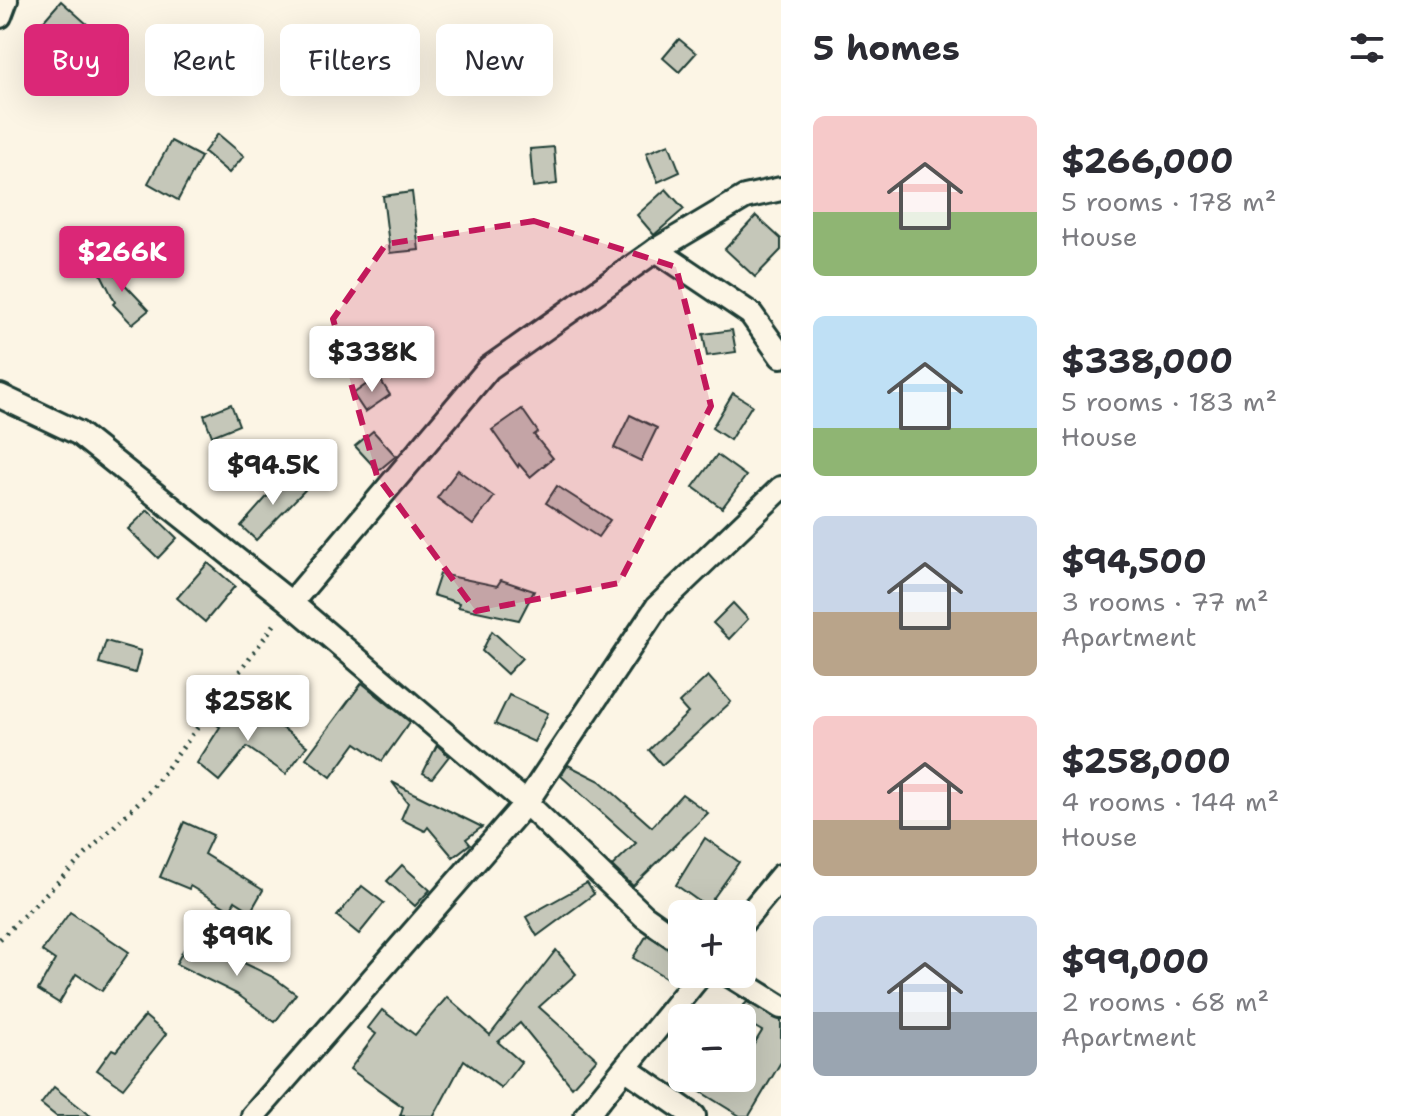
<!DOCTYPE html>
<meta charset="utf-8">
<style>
body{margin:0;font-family:"Shantell Sans",sans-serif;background:#f7f7f7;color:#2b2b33;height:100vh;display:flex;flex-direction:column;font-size:30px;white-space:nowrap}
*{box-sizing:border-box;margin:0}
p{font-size:26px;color:#7c7c81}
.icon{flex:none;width:44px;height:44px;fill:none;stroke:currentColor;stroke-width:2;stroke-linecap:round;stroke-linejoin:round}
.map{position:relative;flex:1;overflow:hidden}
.sheet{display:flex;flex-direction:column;background:#fff;width:640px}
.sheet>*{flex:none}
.top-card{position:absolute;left:24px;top:24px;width:636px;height:72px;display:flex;gap:16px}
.fabs{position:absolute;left:668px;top:900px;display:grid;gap:16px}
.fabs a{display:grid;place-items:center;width:88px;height:88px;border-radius:12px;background:#fff;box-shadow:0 8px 32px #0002;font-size:40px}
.price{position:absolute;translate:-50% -68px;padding:0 18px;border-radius:8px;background:#fff;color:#222;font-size:26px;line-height:52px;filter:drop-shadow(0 2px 4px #0008)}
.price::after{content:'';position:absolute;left:50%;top:48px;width:24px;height:18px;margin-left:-12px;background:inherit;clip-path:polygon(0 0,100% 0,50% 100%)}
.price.current{background:#db2777;color:#fff}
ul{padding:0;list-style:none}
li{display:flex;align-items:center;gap:24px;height:200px;padding:0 32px}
li span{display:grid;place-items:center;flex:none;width:224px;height:160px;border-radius:12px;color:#555}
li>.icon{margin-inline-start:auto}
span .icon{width:96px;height:96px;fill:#fffc;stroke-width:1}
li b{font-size:34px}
h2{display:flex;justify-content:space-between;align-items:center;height:96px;padding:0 32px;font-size:34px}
.tag{padding:0 28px;border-radius:12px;background:#fff;box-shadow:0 8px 32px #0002;font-size:28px;line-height:72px}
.tag.current{background:#db2777;color:#fff}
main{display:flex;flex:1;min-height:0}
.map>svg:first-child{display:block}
</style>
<main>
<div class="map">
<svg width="781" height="1116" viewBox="0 0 781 1116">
<rect width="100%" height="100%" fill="#fcf5e5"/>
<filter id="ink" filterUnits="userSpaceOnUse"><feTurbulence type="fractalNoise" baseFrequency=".0125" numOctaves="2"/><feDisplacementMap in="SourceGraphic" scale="16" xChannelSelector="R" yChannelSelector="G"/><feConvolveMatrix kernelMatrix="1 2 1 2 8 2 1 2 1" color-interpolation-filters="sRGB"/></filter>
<g filter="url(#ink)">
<g fill="#c5c7b9" stroke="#1f3d34" stroke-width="2">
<path d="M61,1l26,23 -28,32 -27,-22z"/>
<path d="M679,39l17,14 -17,19 -16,-14z"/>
<path d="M218,134l26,22 -15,17 -25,-21z"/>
<path d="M171,141l30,16 -23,43 -30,-17z"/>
<path d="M669,144l11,28 -22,10 -12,-29z"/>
<path d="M554,147l3,37 -24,3 -3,-38z"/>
<path d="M666,189l18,20 -30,26 -17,-20z"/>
<path d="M412,192l7,58 -29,3 -7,-57z"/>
<path d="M756,216l25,23v11l-26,27 -30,-28z"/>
<path d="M100,258l49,52 -17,14 -19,-20 2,-2 -20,-40z"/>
<path d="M732,330l4,22 -29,4 -4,-22z"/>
<path d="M378,376l12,19 -25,17 -12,-18z"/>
<path d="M733,393l19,12 -22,35 -18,-12z"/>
<path d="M231,404l8,21 -27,11 -8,-21z"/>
<path d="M522,409l16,23 -4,3 19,23 -23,19 -11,-13 -1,3 -26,-37z"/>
<path d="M630,415l27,13 -16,33 -27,-13z"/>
<path d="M373,431l23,25 -18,15 -23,-25z"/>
<path d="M717,455l29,21 -24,32 -29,-21z"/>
<path d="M458,470l36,27 -21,28 -36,-27z"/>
<path d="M288,473l17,17 -49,50 -15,-14z"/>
<path d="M557,486l53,34 -12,17 -52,-34z"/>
<path d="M148,510l29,28 -19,20 -30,-29z"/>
<path d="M208,563l27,23 -30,36 -28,-24z"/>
<path d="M440,574l57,12 4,-6 33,11 -15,29 -61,-13 1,-4 -26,-8z"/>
<path d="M733,603l15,16 -19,20 -16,-16z"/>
<path d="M492,631l30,27 -15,16 -25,-23z"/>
<path d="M106,641l35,10 -6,22 -36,-10z"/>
<path d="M708,676l23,26 -69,63 -13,-15 39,-37 -9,-10z"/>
<path d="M362,683l48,39 -28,39 -26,-18 -25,34 -25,-19z"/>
<path d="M509,695l39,18 -14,29 -39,-18z"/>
<path d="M215,704l39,23 9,-13 44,32 -21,28 -39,-27 -28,34 -22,-18 23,-36 -14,-9z"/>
<path d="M437,745l12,11 -17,22 -9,-5z"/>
<path d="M568,765l32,16 52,46 30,-33 26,19 -75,73 -21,-20 24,-23 -75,-67z"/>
<path d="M392,782l21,11 69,34 -16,12 4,5 -17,13 -25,-30 -3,4 -24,-12 7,-16z"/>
<path d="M184,822l29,13 -9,19 59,36 -12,21 -16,-10 -5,9 -40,-24 -1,3 -29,-12z"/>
<path d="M705,838l34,24 -32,45 -31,-22z"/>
<path d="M402,865l28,25 -15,16 -28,-25z"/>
<path d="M587,883l7,11 -57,42 -11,-19z"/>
<path d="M362,886l22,17 -25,31 -22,-18z"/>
<path d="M70,912l59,40 -27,39 -26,-17 -17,29 -21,-13 17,-30 -13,-9z"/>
<path d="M647,935l35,22v8l-10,16 -39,-23z"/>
<path d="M190,937l83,40 23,17 -21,28 -38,-28 -61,-30z"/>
<path d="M556,950l20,24 -37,33 58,52 -25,28 -52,-64 -22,19 23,20 -20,26 -37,-28 -30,56h-34l3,-9 -53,-38 26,-35 -8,-6 14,-18 33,25 32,-38 43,38z"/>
<path d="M747,1002l34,19v41l-32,54h-9l-62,-38h64v-14l20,-33 -28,-16z"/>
<path d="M145,1016l21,18 -43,54 -26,-18 15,-21 4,2z"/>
<path d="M54,1087l37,29h-35l-15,-12z"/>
</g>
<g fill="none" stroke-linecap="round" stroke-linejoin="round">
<defs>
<g id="street">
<path d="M0,16l6,-16"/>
<path d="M656,250l95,64 30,42"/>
<path d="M0,396l78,37 213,170 235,200 118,113 38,27"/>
<path d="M291,603l198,-235 167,-118 89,-53 36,-8"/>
<path d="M742,923l39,-47"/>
<path d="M728,974l53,33"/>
<path d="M625,1068l69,48"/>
<path d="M253,1116l273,-313 131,-196 124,-119"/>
<path d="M586,1116l115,-142"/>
</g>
</defs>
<use href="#street" stroke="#1f3d34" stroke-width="28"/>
<path stroke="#1f3d34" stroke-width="5" stroke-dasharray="2 6" stroke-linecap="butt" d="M0,939l151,-149 126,-169"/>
<use href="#street" stroke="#fcf5e5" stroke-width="22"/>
</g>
</g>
<path fill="#c2185b" fill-opacity="0.2" stroke="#c2185b" stroke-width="6" stroke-dasharray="16 10" stroke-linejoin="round" d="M534,221l142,46 35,139 -92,177 -143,28 -99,-135 -44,-157 53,-75z"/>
</svg>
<div class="fabs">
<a>+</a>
<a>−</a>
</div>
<b class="price current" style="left:122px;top:294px">$266K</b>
<b class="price" style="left:372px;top:394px">$338K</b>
<b class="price" style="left:273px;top:507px">$94.5K</b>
<b class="price" style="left:248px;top:743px">$258K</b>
<b class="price" style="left:237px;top:978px">$99K</b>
<div class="top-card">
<a class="tag current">Buy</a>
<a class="tag">Rent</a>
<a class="tag">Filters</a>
<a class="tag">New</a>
</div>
</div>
<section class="sheet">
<h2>5 homes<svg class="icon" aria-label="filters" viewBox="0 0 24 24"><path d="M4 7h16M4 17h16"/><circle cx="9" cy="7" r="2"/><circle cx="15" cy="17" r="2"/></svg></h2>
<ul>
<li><span style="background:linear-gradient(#f6c9c9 60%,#8fb573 0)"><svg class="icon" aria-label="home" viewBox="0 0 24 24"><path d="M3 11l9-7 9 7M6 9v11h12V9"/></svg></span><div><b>$266,000</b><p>5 rooms · 178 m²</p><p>House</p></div></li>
<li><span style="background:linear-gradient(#bfe0f5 70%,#8fb573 0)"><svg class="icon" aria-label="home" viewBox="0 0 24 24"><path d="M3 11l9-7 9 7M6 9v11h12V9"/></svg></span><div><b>$338,000</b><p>5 rooms · 183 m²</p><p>House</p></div></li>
<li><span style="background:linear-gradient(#c9d6e8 60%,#b9a48a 0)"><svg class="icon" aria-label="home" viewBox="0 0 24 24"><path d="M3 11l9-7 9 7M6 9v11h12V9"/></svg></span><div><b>$94,500</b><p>3 rooms · 77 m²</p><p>Apartment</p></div></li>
<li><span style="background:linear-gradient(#f6c9c9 65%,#b9a48a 0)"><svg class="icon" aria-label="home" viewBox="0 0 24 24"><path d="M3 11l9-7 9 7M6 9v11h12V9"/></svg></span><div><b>$258,000</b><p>4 rooms · 144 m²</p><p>House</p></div></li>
<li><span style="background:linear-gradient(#c9d6e8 60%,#9aa5b1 0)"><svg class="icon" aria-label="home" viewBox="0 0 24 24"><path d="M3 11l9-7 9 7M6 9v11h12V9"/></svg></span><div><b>$99,000</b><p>2 rooms · 68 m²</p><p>Apartment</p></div></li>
</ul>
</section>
</main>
